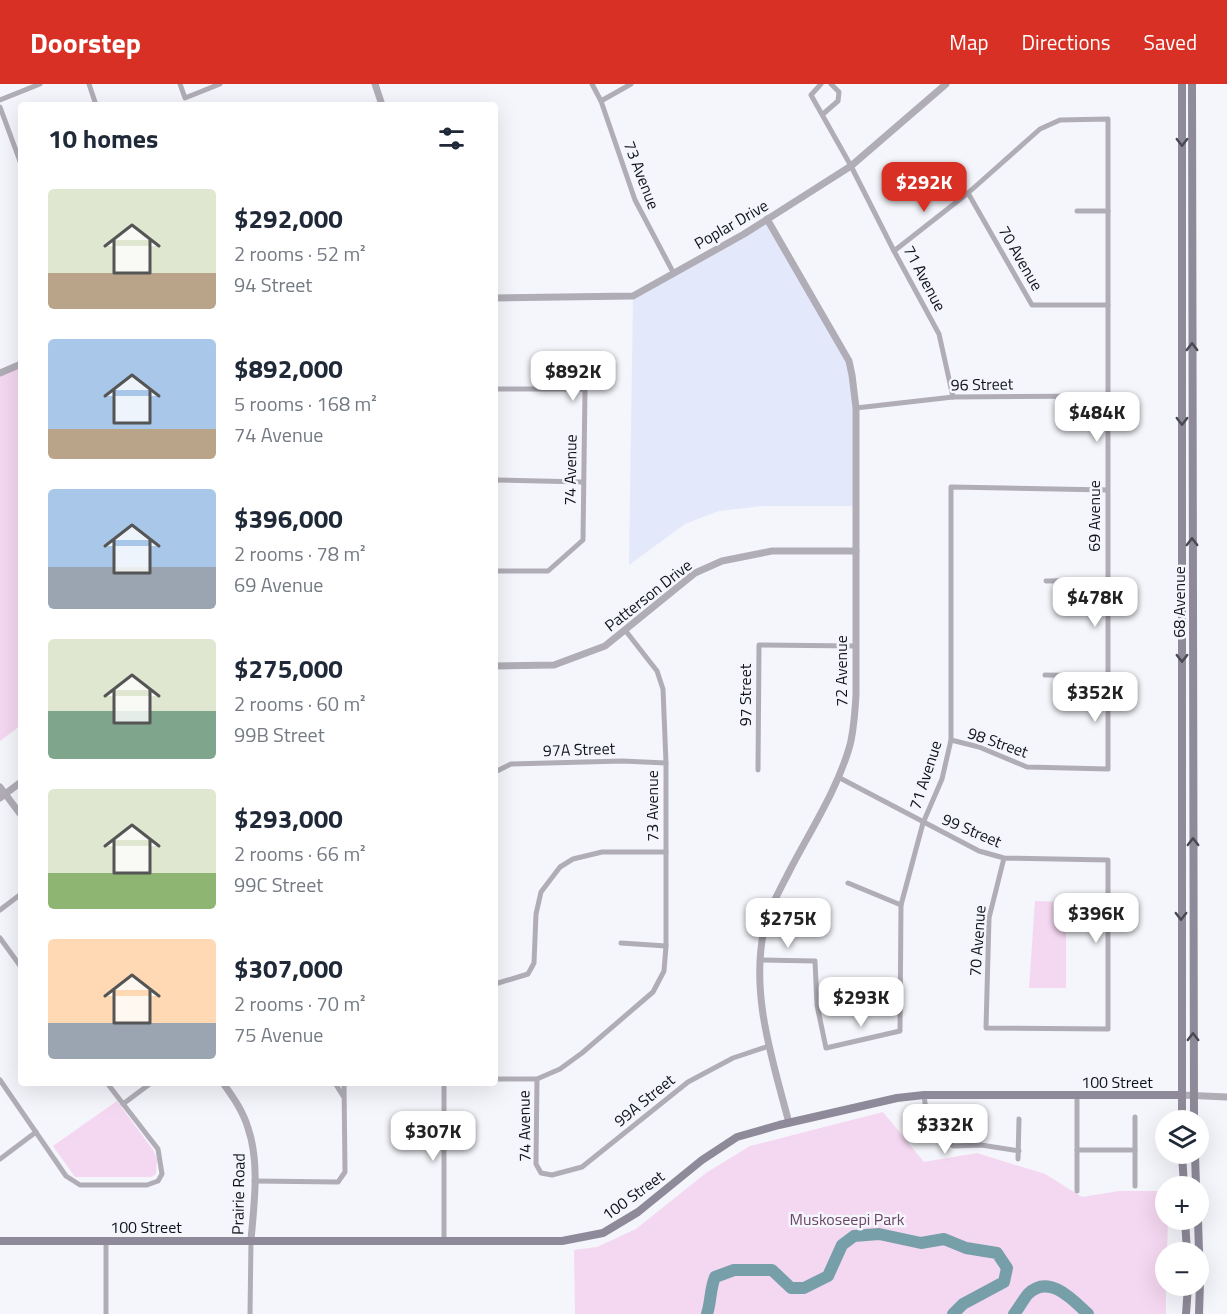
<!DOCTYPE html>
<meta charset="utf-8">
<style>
body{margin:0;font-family:"Titillium Web",sans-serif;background:#f6f6f7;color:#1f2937;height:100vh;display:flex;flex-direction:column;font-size:22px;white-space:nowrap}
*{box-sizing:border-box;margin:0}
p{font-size:20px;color:#747a83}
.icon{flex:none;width:33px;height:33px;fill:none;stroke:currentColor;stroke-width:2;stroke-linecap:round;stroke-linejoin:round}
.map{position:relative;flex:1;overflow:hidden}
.details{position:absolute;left:18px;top:18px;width:480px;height:984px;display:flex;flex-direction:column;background:#fff;border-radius:6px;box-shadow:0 6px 24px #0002}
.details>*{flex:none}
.controls{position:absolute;left:1155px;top:1026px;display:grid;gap:12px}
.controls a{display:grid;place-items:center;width:54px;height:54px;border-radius:50%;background:#fff;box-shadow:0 6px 24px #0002;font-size:30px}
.price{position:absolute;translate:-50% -51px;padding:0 14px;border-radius:12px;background:#fff;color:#222;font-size:20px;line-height:39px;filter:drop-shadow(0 2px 3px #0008)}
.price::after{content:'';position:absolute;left:50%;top:36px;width:18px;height:14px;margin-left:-9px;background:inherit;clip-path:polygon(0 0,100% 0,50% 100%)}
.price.selected{background:#d93025;color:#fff}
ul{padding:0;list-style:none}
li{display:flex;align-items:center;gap:18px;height:150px;padding:0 30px}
li span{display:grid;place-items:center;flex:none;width:168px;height:120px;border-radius:6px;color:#555}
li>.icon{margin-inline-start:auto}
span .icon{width:72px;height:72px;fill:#fffc;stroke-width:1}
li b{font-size:26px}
h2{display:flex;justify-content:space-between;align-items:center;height:72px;padding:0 30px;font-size:26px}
header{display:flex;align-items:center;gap:36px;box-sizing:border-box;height:84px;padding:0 30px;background:#d93025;color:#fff}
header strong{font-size:28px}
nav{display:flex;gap:33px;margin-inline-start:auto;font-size:21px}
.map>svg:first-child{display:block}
</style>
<header>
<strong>Doorstep</strong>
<nav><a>Map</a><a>Directions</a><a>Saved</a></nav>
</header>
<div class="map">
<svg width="1227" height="1230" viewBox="0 0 1227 1230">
<rect width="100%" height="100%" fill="#f4f6fb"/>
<path fill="#e3e9fb" d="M767,135l68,116 17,40 4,131h-93l-44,5 -34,13 -56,41 4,-269z"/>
<g fill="#f4d7f0">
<path d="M21,279v362l-21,16v-372z"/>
<path d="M1035,817l31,1v86h-37z"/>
<path d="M117,1017l36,49 4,9 -1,15 -5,3h-76l-22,-31z"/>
<path d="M883,1028l41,50 53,-9 68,21 37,23 37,-6h46l1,29h2l-1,32h-1v62h-591l-1,-64 23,-3 39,-18 70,-56 44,-27z"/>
</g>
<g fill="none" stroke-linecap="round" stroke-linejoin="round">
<g stroke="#779fa9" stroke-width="12">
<path d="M707,1230c4,-12 3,-25 8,-37l19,-7h38l19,18h13l24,-12 14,-31 12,-9 25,-2 42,9 23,-4 22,9 31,5 10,15 -3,14 -41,22 -10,10"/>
<path d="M1014,1230c5,-6 9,-14 14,-20 21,-21 45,6 60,20"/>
</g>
<g stroke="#b1adb7" stroke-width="5">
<path d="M89,0l7,21"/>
<path d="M180,0l5,14 35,-14"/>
<path d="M592,0l9,17 34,99 38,72"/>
<path d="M821,0l-10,11 40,71 43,85 45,83 14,63"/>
<path d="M0,16l40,-16"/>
<path d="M601,17l30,-17"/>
<path d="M0,23l21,57"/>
<path d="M823,30l15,-13 1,-9 -8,-8"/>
<path d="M968,109l64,112h76"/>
<path d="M1077,127h31"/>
<path d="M894,167l74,-58 72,-64 20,-9 48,-1v650l-81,-2 -48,-20 -28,-7"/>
<path d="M495,305h90l-2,151 -35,31h-53"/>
<path d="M856,324l97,-11 156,-1"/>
<path d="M495,396l88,2"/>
<path d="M1046,497l61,-1"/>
<path d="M1045,591l61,1"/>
<path d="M758,686l1,-125 96,1"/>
<path d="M495,688l16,-8 111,-3 44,2"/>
<path d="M838,693l141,74 25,7 104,2v169l-122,-1 3,-110 15,-60"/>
<path d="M848,799l53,22"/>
<path d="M0,826l21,-16"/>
<path d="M0,854l21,29"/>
<path d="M621,859l45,3"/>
<path d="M761,876l54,1 2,44 9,43 74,-17 1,-126 22,-82 19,-44 9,-39v-253l156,3"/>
<path d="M495,900l33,-10 6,-11 2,-49 5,-22 19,-25 13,-8 29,-7h64"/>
<path d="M495,995h42l23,-10 22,-16 71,-61 11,-21 2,-25v-183l-3,-74 -6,-18 -32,-41"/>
<path d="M537,995l-1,85 5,9 11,2 30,-8 106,-85 45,-24 36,-12"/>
<path d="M0,996l66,96 14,9h67l11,-4 4,-7 -4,-25 -51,-66"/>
<path d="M335,999l8,13"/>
<path d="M444,999v158"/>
<path d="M924,1011l2,16 20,32 8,3 27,-1 38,6"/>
<path d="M1077,1011v96"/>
<path d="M123,1020l28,-21"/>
<path d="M1135,1033v69"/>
<path d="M1077,1066h58"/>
<path d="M0,1075l36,-27"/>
<path d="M1018,1075l1,-40"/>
<path d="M254,1097l84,1 7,-10 -1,-89"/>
<path d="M106,1157v73"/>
<path d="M250,1230l1,-74"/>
</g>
<g stroke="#b1adb7" stroke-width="7">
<path d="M375,0l7,21"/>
<path d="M767,135l82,142 3,14 4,33v287c-1,17 -2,34 -6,50 -12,43 -38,83 -59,123 -10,20 -22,40 -27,62 -14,65 9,131 25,193"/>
<path d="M495,214l138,-2 111,-62 107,-68 95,-82"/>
<path d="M0,289l21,-9"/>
<path d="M495,582l59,-1 51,-19 90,-73 27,-12 50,-10h84"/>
<path d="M0,703l21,28"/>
<path d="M0,714l21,-16"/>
<path d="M223,999c10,14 20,28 25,45 12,35 6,76 3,112"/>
<path d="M1181,1011l46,2"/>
</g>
<g stroke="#8f8a99" stroke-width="8">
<path d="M1192,0l2,1036"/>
<path d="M1182,1036v-1036"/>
<path d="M1182,1070l2,32"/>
<path d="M1195,1070l1,32"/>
<path d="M1185,1136l2,32"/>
<path d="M1198,1136l2,62 -1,32"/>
<path d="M0,1157h562l41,-8 35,-21 64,-52 35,-23 42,-12 118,-27 27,-3h257"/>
<path d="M1186,1230l2,-28"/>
</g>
</g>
<defs><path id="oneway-chevron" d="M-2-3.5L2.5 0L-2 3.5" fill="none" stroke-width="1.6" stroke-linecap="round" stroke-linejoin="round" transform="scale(1.5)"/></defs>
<g stroke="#494954">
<use href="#oneway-chevron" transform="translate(1182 58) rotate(90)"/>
<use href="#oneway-chevron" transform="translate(1192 263) rotate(-90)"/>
<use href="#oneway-chevron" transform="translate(1182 337) rotate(90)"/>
<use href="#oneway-chevron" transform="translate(1192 458) rotate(-90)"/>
<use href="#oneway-chevron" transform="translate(1182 574) rotate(90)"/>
<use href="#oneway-chevron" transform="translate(1193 758) rotate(-90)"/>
<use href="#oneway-chevron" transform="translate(1181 832) rotate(90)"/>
<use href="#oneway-chevron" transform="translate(1193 953) rotate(-90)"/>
</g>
<g text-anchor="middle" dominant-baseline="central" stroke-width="5" stroke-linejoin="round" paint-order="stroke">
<g font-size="16" fill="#10131b" stroke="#f4f6fb">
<text transform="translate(642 91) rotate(69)">73 Avenue</text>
<text transform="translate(731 140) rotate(-30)">Poplar Drive</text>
<text transform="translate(1021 174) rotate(60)">70 Avenue</text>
<text transform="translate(925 194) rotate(62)">71 Avenue</text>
<text transform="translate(982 300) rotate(-1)">96 Street</text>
<text transform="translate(570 386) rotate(-89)">74 Avenue</text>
<text transform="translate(1094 432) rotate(-90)">69 Avenue</text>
<text transform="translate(648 511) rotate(-38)">Patterson Drive</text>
<text transform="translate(1179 518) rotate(-90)">68 Avenue</text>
<text transform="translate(841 587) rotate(-90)">72 Avenue</text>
<text transform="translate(745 611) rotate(-90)">97 Street</text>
<text transform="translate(998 658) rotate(19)">98 Street</text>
<text transform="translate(579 665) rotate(-2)">97A Street</text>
<text transform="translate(925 691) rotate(-72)">71 Avenue</text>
<text transform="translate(652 722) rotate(-90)">73 Avenue</text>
<text transform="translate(972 746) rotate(23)">99 Street</text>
<text transform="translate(977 857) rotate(-86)">70 Avenue</text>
<text x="1117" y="998">100 Street</text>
<text transform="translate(644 1016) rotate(-39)">99A Street</text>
<text transform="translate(524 1042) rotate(-91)">74 Avenue</text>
<text transform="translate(238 1110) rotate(-89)">Prairie Road</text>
<text transform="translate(633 1111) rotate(-36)">100 Street</text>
<text x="146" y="1143">100 Street</text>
</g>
<g font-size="16" fill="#6d4569" stroke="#f4f6fb">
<text x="847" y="1135">Muskoseepi Park</text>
</g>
</g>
</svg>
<div class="controls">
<a><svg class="icon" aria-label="layers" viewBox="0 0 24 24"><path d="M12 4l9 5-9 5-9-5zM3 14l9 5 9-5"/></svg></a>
<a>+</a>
<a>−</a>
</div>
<b class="price selected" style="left:924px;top:129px">$292K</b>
<b class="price" style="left:573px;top:318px">$892K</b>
<b class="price" style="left:1097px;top:359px">$484K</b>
<b class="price" style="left:1095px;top:544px">$478K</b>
<b class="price" style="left:1095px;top:639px">$352K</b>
<b class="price" style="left:1096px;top:860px">$396K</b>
<b class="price" style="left:788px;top:865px">$275K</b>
<b class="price" style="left:861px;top:944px">$293K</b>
<b class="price" style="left:945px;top:1071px">$332K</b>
<b class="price" style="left:433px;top:1078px">$307K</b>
<section class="details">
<h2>10 homes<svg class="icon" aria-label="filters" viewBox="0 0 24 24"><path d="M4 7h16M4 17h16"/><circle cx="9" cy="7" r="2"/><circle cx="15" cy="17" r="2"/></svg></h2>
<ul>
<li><span style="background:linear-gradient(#dfe7d0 70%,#b9a48a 0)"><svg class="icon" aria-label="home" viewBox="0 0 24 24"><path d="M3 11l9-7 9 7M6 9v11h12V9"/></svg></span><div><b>$292,000</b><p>2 rooms · 52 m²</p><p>94 Street</p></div></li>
<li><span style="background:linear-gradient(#a9c7e8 75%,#b9a48a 0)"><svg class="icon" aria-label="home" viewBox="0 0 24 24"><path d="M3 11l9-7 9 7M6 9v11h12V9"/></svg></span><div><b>$892,000</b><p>5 rooms · 168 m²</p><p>74 Avenue</p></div></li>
<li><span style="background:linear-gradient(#a9c7e8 65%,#9aa5b1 0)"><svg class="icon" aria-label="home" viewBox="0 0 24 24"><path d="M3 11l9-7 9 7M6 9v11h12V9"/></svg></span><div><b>$396,000</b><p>2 rooms · 78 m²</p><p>69 Avenue</p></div></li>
<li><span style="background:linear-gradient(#dfe7d0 60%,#7fa58c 0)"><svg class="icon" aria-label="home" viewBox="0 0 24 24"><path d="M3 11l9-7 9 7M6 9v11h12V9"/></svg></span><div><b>$275,000</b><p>2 rooms · 60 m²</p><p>99B Street</p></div></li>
<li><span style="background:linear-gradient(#dfe7d0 70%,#8fb573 0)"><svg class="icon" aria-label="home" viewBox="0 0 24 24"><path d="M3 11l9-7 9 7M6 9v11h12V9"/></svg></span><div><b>$293,000</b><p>2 rooms · 66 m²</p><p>99C Street</p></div></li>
<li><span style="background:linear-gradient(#ffd9b3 70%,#9aa5b1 0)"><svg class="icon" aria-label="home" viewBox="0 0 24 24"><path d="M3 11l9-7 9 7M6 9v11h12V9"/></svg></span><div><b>$307,000</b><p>2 rooms · 70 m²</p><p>75 Avenue</p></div></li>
</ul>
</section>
</div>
